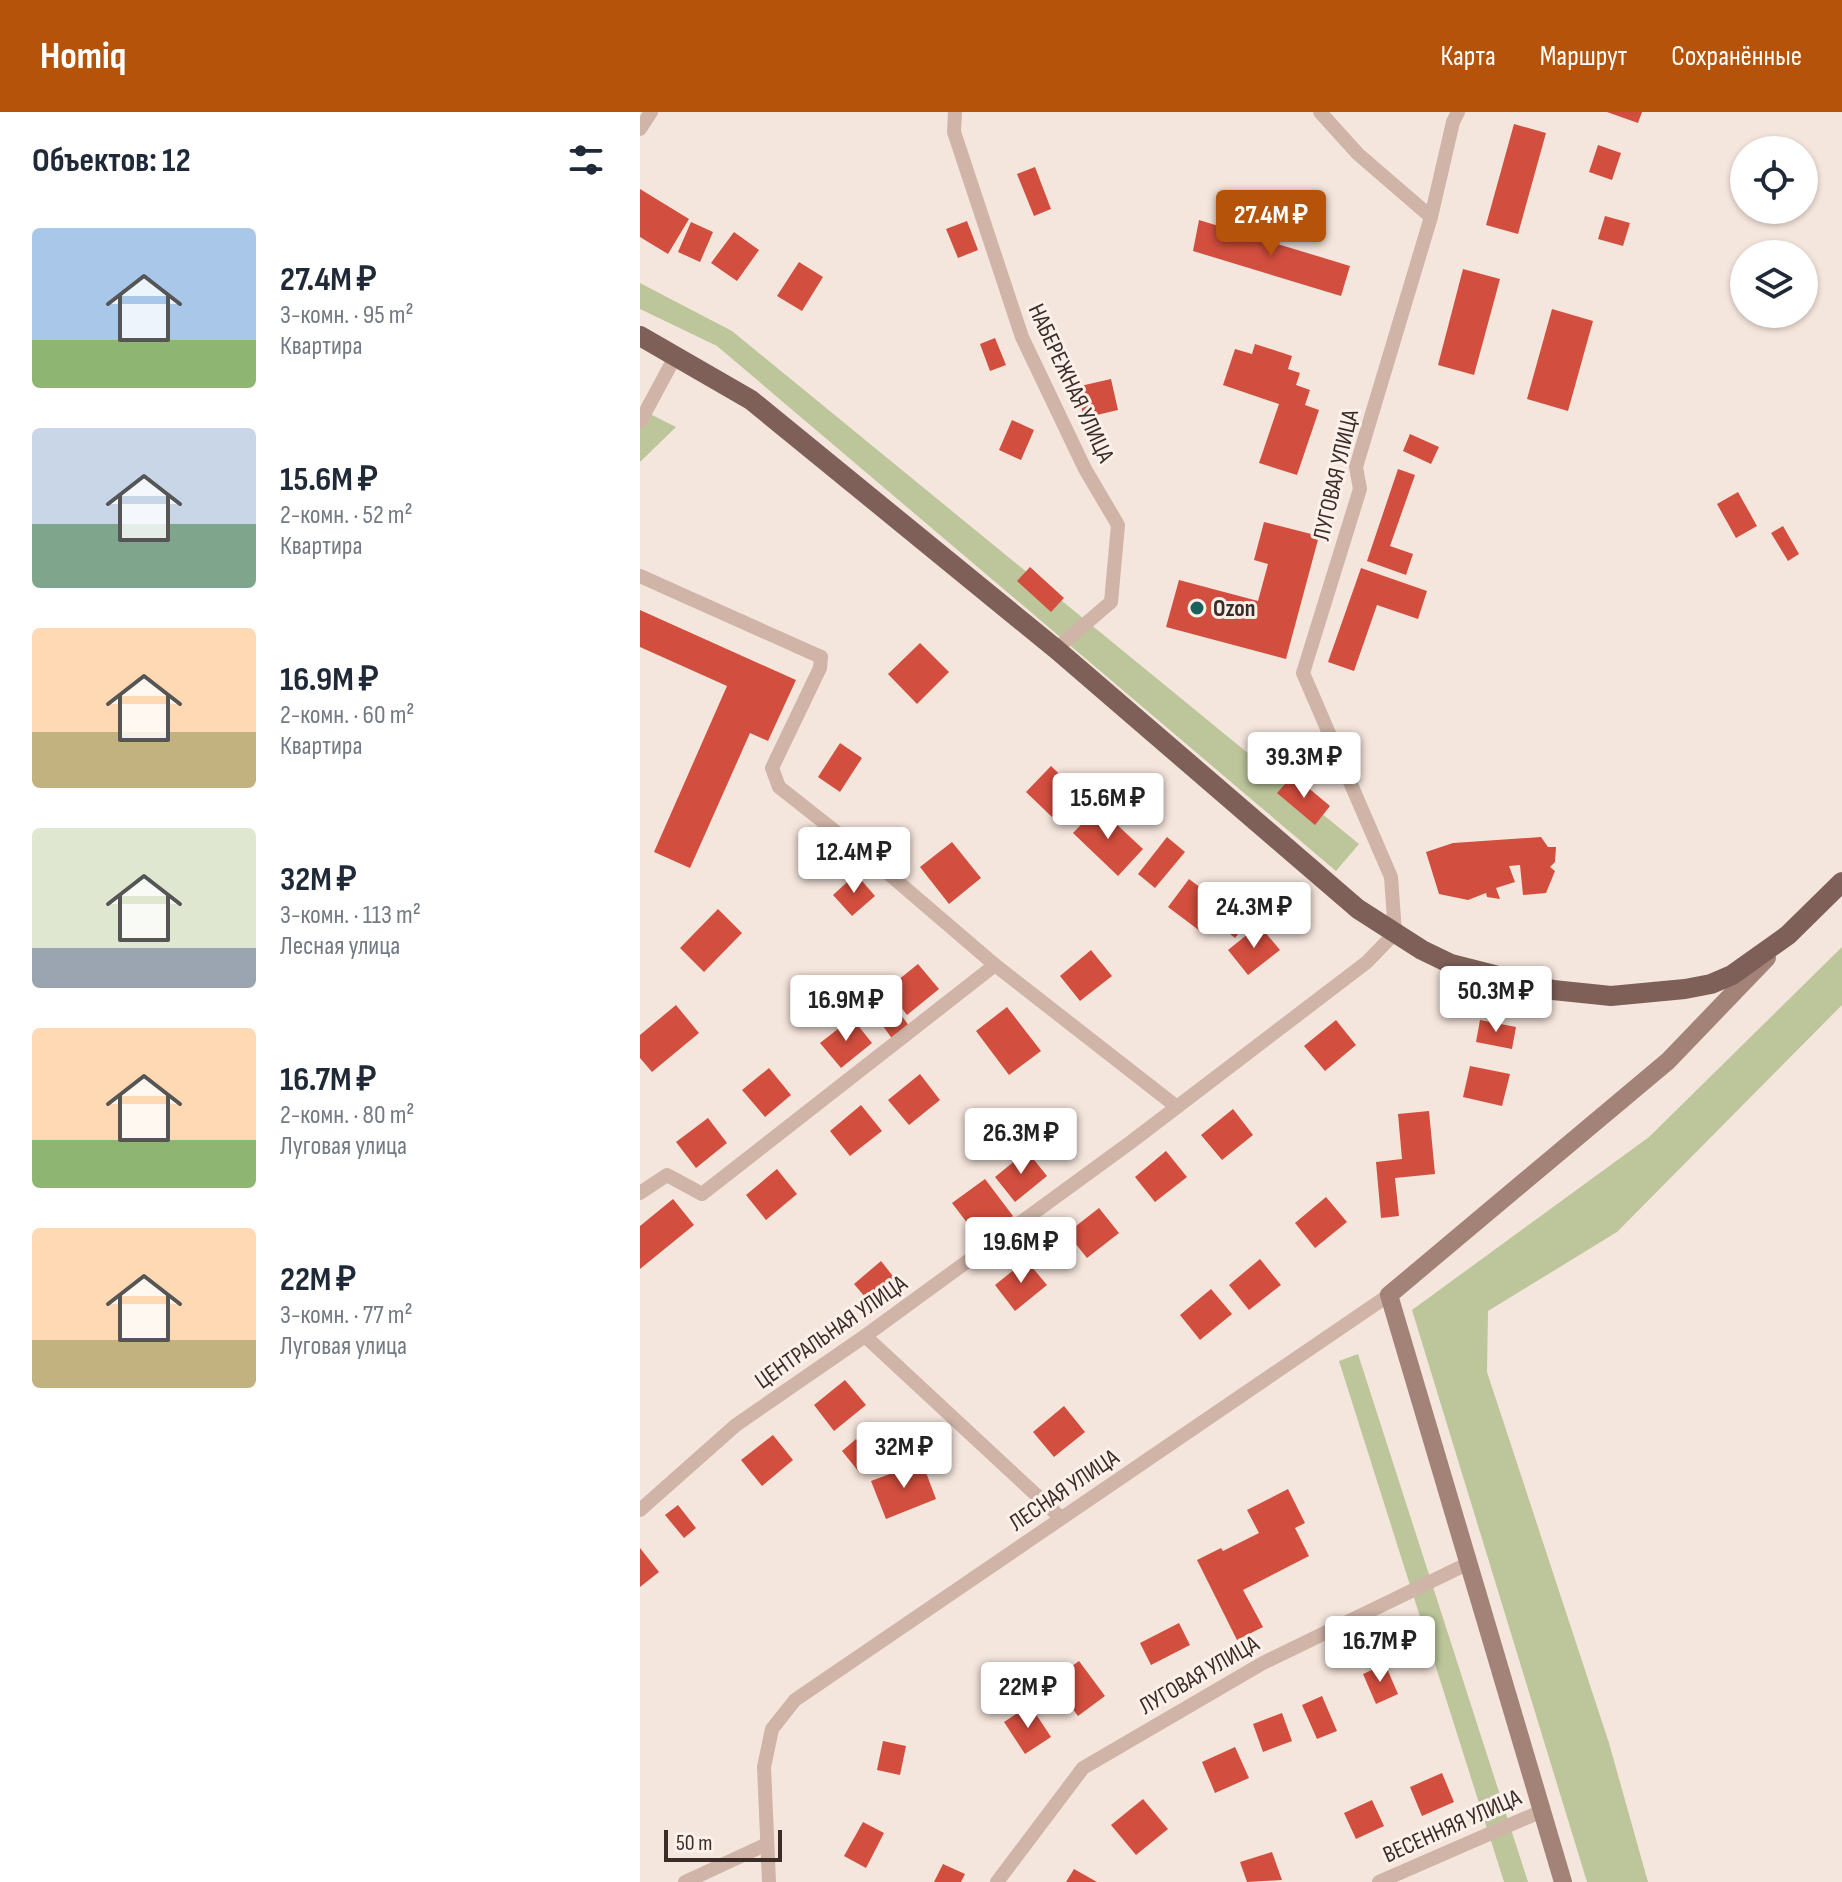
<!DOCTYPE html>
<html lang="ru">
<meta charset="utf-8">
<style>
body{margin:0;font-family:"Sofia Sans Condensed",sans-serif;background:#f2f2f3;color:#1f2937;height:100vh;display:flex;flex-direction:column;font-size:30px;white-space:nowrap}
*{box-sizing:border-box;margin:0}
p{font-size:26px;color:#747a83}
.icon{flex:none;width:44px;height:44px;fill:none;stroke:currentColor;stroke-width:2;stroke-linecap:round;stroke-linejoin:round}
.map{position:relative;flex:1;overflow:hidden}
.details{display:flex;flex-direction:column;background:#fff;width:640px}
.details>*{flex:none}
.tools{position:absolute;left:1090px;top:24px;display:grid;gap:16px}
.tools a{display:grid;place-items:center;width:88px;height:88px;border-radius:50%;background:#fff;box-shadow:0 2px 6px #0004;font-size:40px}
.scale{position:absolute;left:24px;bottom:20px;width:118px;box-sizing:border-box;padding-left:8px;border:4px solid #3b2c28;border-top:0;font-size:22px;line-height:28px;white-space:nowrap;color:#3b2c28;-webkit-text-stroke:6px #fcf1ea;paint-order:stroke}
.price{position:absolute;translate:-50% -68px;padding:0 18px;border-radius:8px;background:#fff;color:#222;font-size:26px;line-height:52px;filter:drop-shadow(0 2px 4px #0008)}
.price::after{content:'';position:absolute;left:50%;top:48px;width:24px;height:18px;margin-left:-12px;background:inherit;clip-path:polygon(0 0,100% 0,50% 100%)}
.price.on{background:#b45309;color:#fff}
ul{padding:0;list-style:none}
li{display:flex;align-items:center;gap:24px;height:200px;padding:0 32px}
li span{display:grid;place-items:center;flex:none;width:224px;height:160px;border-radius:8px;color:#555}
li>.icon{margin-inline-start:auto}
span .icon{width:96px;height:96px;fill:#fffc;stroke-width:1}
li b{font-size:34px}
h2{display:flex;justify-content:space-between;align-items:center;height:96px;padding:0 32px;font-size:34px}
header{display:flex;align-items:center;gap:48px;box-sizing:border-box;height:112px;padding:0 40px;background:#b45309;color:#fff}
header strong{font-size:38px}
nav{display:flex;gap:44px;margin-inline-start:auto;font-size:28px}
main{display:flex;flex:1;min-height:0}
.map>svg:first-child{display:block}
</style>
<header>
<strong>Homiq</strong>
<nav><a>Карта</a><a>Маршрут</a><a>Сохранённые</a></nav>
</header>
<main>
<section class="details">
<h2>Объектов: 12<svg class="icon" aria-label="filters" viewBox="0 0 24 24"><path d="M4 7h16M4 17h16"/><circle cx="9" cy="7" r="2"/><circle cx="15" cy="17" r="2"/></svg></h2>
<ul>
<li><span style="background:linear-gradient(#a9c7e8 70%,#8fb573 0)"><svg class="icon" aria-label="home" viewBox="0 0 24 24"><path d="M3 11l9-7 9 7M6 9v11h12V9"/></svg></span><div><b>27.4M ₽</b><p>3-комн. · 95 m²</p><p>Квартира</p></div></li>
<li><span style="background:linear-gradient(#c9d6e8 60%,#7fa58c 0)"><svg class="icon" aria-label="home" viewBox="0 0 24 24"><path d="M3 11l9-7 9 7M6 9v11h12V9"/></svg></span><div><b>15.6M ₽</b><p>2-комн. · 52 m²</p><p>Квартира</p></div></li>
<li><span style="background:linear-gradient(#ffd9b3 65%,#c2b280 0)"><svg class="icon" aria-label="home" viewBox="0 0 24 24"><path d="M3 11l9-7 9 7M6 9v11h12V9"/></svg></span><div><b>16.9M ₽</b><p>2-комн. · 60 m²</p><p>Квартира</p></div></li>
<li><span style="background:linear-gradient(#dfe7d0 75%,#9aa5b1 0)"><svg class="icon" aria-label="home" viewBox="0 0 24 24"><path d="M3 11l9-7 9 7M6 9v11h12V9"/></svg></span><div><b>32M ₽</b><p>3-комн. · 113 m²</p><p>Лесная улица</p></div></li>
<li><span style="background:linear-gradient(#ffd9b3 70%,#8fb573 0)"><svg class="icon" aria-label="home" viewBox="0 0 24 24"><path d="M3 11l9-7 9 7M6 9v11h12V9"/></svg></span><div><b>16.7M ₽</b><p>2-комн. · 80 m²</p><p>Луговая улица</p></div></li>
<li><span style="background:linear-gradient(#ffd9b3 70%,#c2b280 0)"><svg class="icon" aria-label="home" viewBox="0 0 24 24"><path d="M3 11l9-7 9 7M6 9v11h12V9"/></svg></span><div><b>22M ₽</b><p>3-комн. · 77 m²</p><p>Луговая улица</p></div></li>
</ul>
</section>
<div class="map">
<svg width="1202" height="1770" viewBox="0 0 1202 1770">
<rect width="100%" height="100%" fill="#f5e6dd"/>
<g fill="#bdc69b">
<path d="M0,171l92,48 627,513 -23,27 -619,-525 -77,-37z"/>
<path d="M0,297l36,18 -36,35z"/>
<path d="M1202,835v58l-225,227 -129,79 -1,61 122,371 39,139h-61l-175,-572 237,-173z"/>
<path d="M718,1242l170,528h-24l-165,-521z"/>
</g>
<g fill="#d24e3e">
<path d="M967,0h35l-4,11z"/>
<path d="M874,12l32,9 -28,101 -32,-9z"/>
<path d="M958,33l23,8 -9,27 -23,-8z"/>
<path d="M395,55l16,42 -17,7 -17,-42z"/>
<path d="M0,77l49,30 -21,35 -28,-17z"/>
<path d="M965,104l25,7 -7,23 -25,-7z"/>
<path d="M559,108l151,46 -9,30 -148,-45z"/>
<path d="M327,109l11,29 -20,8 -12,-29z"/>
<path d="M51,110l22,10 -13,30 -22,-10z"/>
<path d="M94,120l25,18 -22,31 -26,-18z"/>
<path d="M159,150l24,15 -21,34 -25,-15z"/>
<path d="M823,157l37,10 -26,96 -36,-10z"/>
<path d="M912,197l41,12 -25,90 -41,-12z"/>
<path d="M355,226l11,27 -16,6 -10,-27z"/>
<path d="M615,232l37,12 -4,13 12,4 -4,12 14,5 -5,15 14,5 -22,65 -38,-12 20,-59 -56,-19 12,-36 17,5z"/>
<path d="M471,267l7,31 -34,8 -8,-31z"/>
<path d="M372,308l22,10 -13,30 -22,-10z"/>
<path d="M770,322l29,13 -8,17 -28,-13z"/>
<path d="M758,357l17,6 -25,71 23,8 -7,21 -39,-14z"/>
<path d="M1098,380l19,34 -21,12 -19,-34z"/>
<path d="M624,410l55,14 -33,123 -120,-32 13,-47 79,21 10,-37 -14,-4z"/>
<path d="M1143,414l16,28 -11,7 -17,-28z"/>
<path d="M390,455l34,31 -13,14 -34,-31z"/>
<path d="M721,456l66,23 -9,28 -41,-14 -23,66 -26,-9z"/>
<path d="M0,498l156,70 -28,61 -18,-8 -60,135 -36,-16 73,-166 -87,-39z"/>
<path d="M280,531l29,29 -32,32 -29,-30z"/>
<path d="M200,631l22,15 -22,34 -22,-15z"/>
<path d="M411,654l26,25 -25,26 -26,-25z"/>
<path d="M653,663l37,31 -15,19 -38,-32z"/>
<path d="M458,695l45,42 -25,27 -45,-43z"/>
<path d="M527,725l18,15 -30,36 -17,-14z"/>
<path d="M901,725l7,10h8l-1,15 -5,5 5,4 -9,22 -23,2 -3,-30 -11,1 6,16 -19,6 4,11 -13,-2 -1,-4 -18,7 -29,-6 -13,-42 27,-9z"/>
<path d="M312,730l29,36 -32,26 -29,-37z"/>
<path d="M216,762l19,22 -23,20 -19,-21z"/>
<path d="M549,767l32,24 -21,28 -32,-24z"/>
<path d="M599,788l16,13 -20,25 -17,-14z"/>
<path d="M78,797l24,24 -38,39 -24,-24z"/>
<path d="M619,813l21,25 -32,25 -20,-25z"/>
<path d="M451,838l21,26 -32,25 -20,-25z"/>
<path d="M278,852l21,25 -32,26 -20,-26z"/>
<path d="M252,891l18,24 -17,13 -18,-25z"/>
<path d="M36,893l23,28 -47,39 -12,-14v-23z"/>
<path d="M367,895l34,44 -32,24 -33,-44z"/>
<path d="M212,906l20,25 -31,25 -21,-25z"/>
<path d="M696,908l20,25 -31,26 -21,-25z"/>
<path d="M840,908l36,7 -4,22 -36,-7z"/>
<path d="M830,954l40,8 -8,32 -39,-9z"/>
<path d="M129,956l22,27 -26,22 -23,-27z"/>
<path d="M280,962l20,26 -31,25 -21,-25z"/>
<path d="M221,993l21,26 -32,25 -20,-25z"/>
<path d="M593,997l20,26 -31,25 -21,-25z"/>
<path d="M789,999l6,63 -40,4 4,38 -18,2 -5,-56 26,-3 -4,-45z"/>
<path d="M68,1006l19,25 -31,25 -20,-26z"/>
<path d="M387,1039l20,25 -32,26 -20,-25z"/>
<path d="M526,1039l21,26 -32,25 -20,-25z"/>
<path d="M137,1057l20,25 -31,26 -20,-25z"/>
<path d="M345,1067l28,37 -33,24 -28,-37z"/>
<path d="M686,1085l21,25 -32,26 -20,-25z"/>
<path d="M33,1087l21,26 -54,44v-43z"/>
<path d="M459,1096l20,25 -32,25 -20,-25z"/>
<path d="M620,1147l21,26 -32,25 -20,-25z"/>
<path d="M386,1148l21,25 -32,26 -20,-26z"/>
<path d="M241,1149l22,28 -26,22 -23,-27z"/>
<path d="M571,1177l21,25 -32,26 -20,-25z"/>
<path d="M205,1268l21,25 -32,26 -20,-26z"/>
<path d="M424,1294l21,26 -31,25 -21,-25z"/>
<path d="M133,1323l20,25 -31,26 -21,-26z"/>
<path d="M216,1327l17,21 -14,12 -17,-21z"/>
<path d="M282,1350l14,37 -50,20 -15,-38z"/>
<path d="M648,1377l17,34 -10,5 14,28 -66,34 20,37 -26,13 -40,-80 24,-12 2,3 36,-18 -12,-23z"/>
<path d="M38,1393l18,23 -12,10 -19,-23z"/>
<path d="M0,1436l19,24 -19,15z"/>
<path d="M539,1511l11,22 -39,20 -11,-22z"/>
<path d="M439,1549l26,35 -27,20 -26,-35z"/>
<path d="M745,1552l13,30 -22,10 -13,-30z"/>
<path d="M682,1584l15,35 -20,8 -15,-34z"/>
<path d="M390,1593l21,32 -26,17 -21,-32z"/>
<path d="M642,1601l10,28 -29,11 -10,-28z"/>
<path d="M243,1629l23,5 -6,29 -23,-5z"/>
<path d="M595,1635l14,31 -34,15 -13,-31z"/>
<path d="M802,1661l12,29 -32,14 -12,-29z"/>
<path d="M503,1687l25,30 -32,26 -25,-30z"/>
<path d="M732,1688l12,26 -28,13 -12,-26z"/>
<path d="M223,1710l21,11 -18,35 -22,-12z"/>
<path d="M632,1740l10,28 -35,2 -7,-20z"/>
<path d="M303,1752l22,10 -4,8h-27z"/>
<path d="M434,1757l23,13h-31z"/>
</g>
<g fill="none" stroke-linecap="round" stroke-linejoin="round">
<g stroke="#cfb4a7" stroke-width="14">
<path d="M315,0l-1,20 68,205 63,132 33,56 -7,77 -55,47"/>
<path d="M680,0l38,42 73,63"/>
<path d="M0,17l11,-17"/>
<path d="M0,310l36,-67"/>
<path d="M0,464l181,81 -1,11 -48,100 7,19 104,82 112,96 182,142"/>
<path d="M0,1081l27,-18 35,19 293,-229"/>
<path d="M225,1224l196,182"/>
<path d="M0,1398l96,-85 129,-89 266,-194 236,-180 28,-29 -4,-56 -88,-204 57,-184 -4,-22 75,-250 22,-95 5,-10"/>
<path d="M45,1770l82,-38"/>
<path d="M129,1770l-5,-115 8,-38 23,-29 594,-405"/>
<path d="M357,1770l86,-114 180,-105 206,-100"/>
<path d="M739,1770l163,-71"/>
</g>
<path stroke="#a38278" stroke-width="18" d="M923,1770l-174,-587 279,-234 99,-103"/>
<path stroke="#7e6058" stroke-width="20" d="M0,224l111,64 305,249 302,260 64,41 29,14 102,26 58,6 74,-7 26,-5 21,-9 56,-40 54,-53"/>
</g>
<circle fill="#19615c" stroke="#fcf1ea" stroke-width="3" cx="557" cy="496" r="8"/>
<g text-anchor="middle" dominant-baseline="central" stroke-width="6" stroke-linejoin="round" paint-order="stroke">
<g font-size="24" fill="#3b2c28" stroke="#fcf1ea">
<text transform="translate(431 271) rotate(65)">НАБЕРЕЖНАЯ УЛИЦА</text>
<text transform="translate(696 363) rotate(-77)">ЛУГОВАЯ УЛИЦА</text>
<text transform="translate(191 1220) rotate(-35)">ЦЕНТРАЛЬНАЯ УЛИЦА</text>
<text transform="translate(424 1378) rotate(-34)">ЛЕСНАЯ УЛИЦА</text>
<text transform="translate(559 1563) rotate(-30)">ЛУГОВАЯ УЛИЦА</text>
<text transform="translate(812 1714) rotate(-24)">ВЕСЕННЯЯ УЛИЦА</text>
</g>
<g font-size="24" font-weight="bold" fill="#3b2c28" stroke="#fcf1ea" text-anchor="start">
<text x="573" y="496">Ozon</text>
</g>
</g>
</svg>
<div class="tools">
<a><svg class="icon" aria-label="locate" viewBox="0 0 24 24"><circle cx="12" cy="12" r="6"/><path d="M12 2v4M12 18v4M2 12h4M18 12h4"/></svg></a>
<a><svg class="icon" aria-label="layers" viewBox="0 0 24 24"><path d="M12 4l9 5-9 5-9-5zM3 14l9 5 9-5"/></svg></a>
</div>
<div class="scale">50 m</div>
<b class="price on" style="left:631px;top:146px">27.4M ₽</b>
<b class="price" style="left:664px;top:688px">39.3M ₽</b>
<b class="price" style="left:468px;top:729px">15.6M ₽</b>
<b class="price" style="left:214px;top:783px">12.4M ₽</b>
<b class="price" style="left:614px;top:838px">24.3M ₽</b>
<b class="price" style="left:856px;top:922px">50.3M ₽</b>
<b class="price" style="left:206px;top:931px">16.9M ₽</b>
<b class="price" style="left:381px;top:1064px">26.3M ₽</b>
<b class="price" style="left:381px;top:1173px">19.6M ₽</b>
<b class="price" style="left:264px;top:1378px">32M ₽</b>
<b class="price" style="left:740px;top:1572px">16.7M ₽</b>
<b class="price" style="left:388px;top:1618px">22M ₽</b>
</div>
</main>
